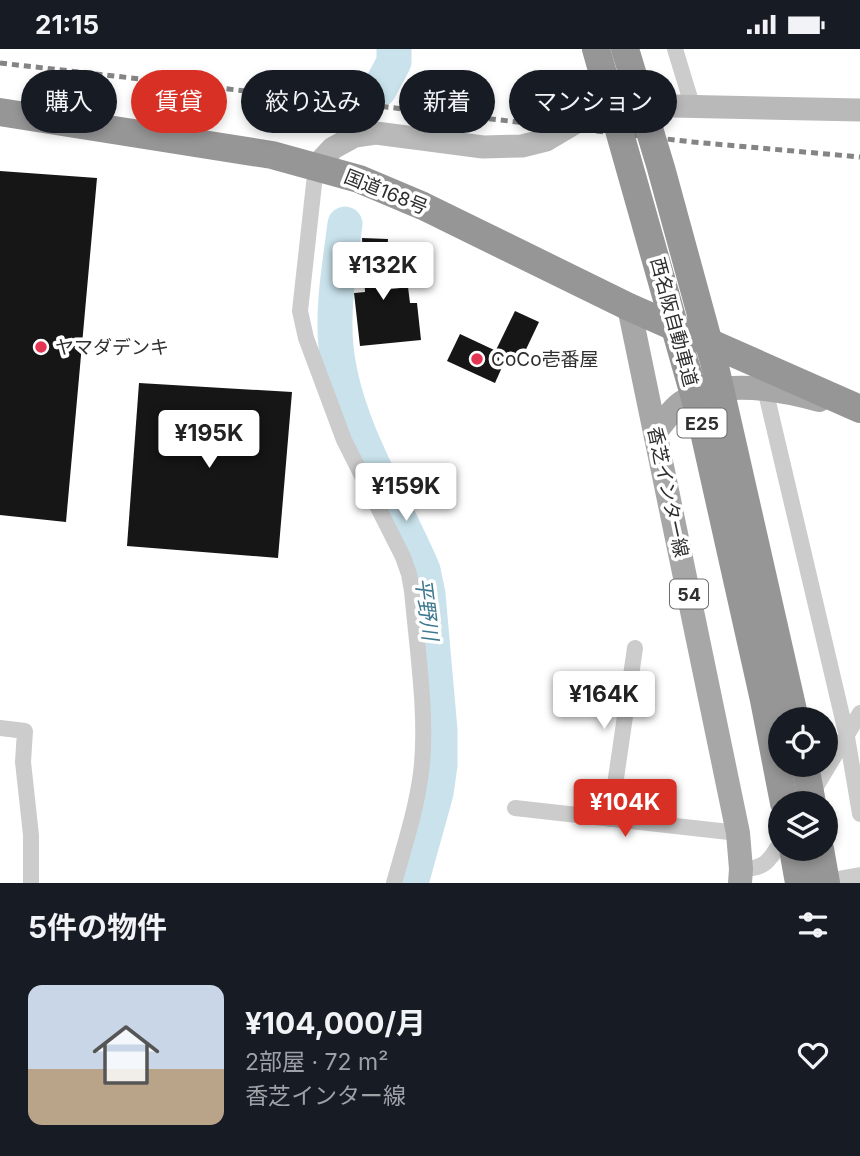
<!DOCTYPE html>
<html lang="ja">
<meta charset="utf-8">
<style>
body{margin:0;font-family:Inter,"Noto Sans JP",sans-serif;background:#242831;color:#f1f3f6;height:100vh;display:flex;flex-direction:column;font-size:26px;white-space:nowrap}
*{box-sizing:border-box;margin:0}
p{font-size:23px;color:#9ea1a6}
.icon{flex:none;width:38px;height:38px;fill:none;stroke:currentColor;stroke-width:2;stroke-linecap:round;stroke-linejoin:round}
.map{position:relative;height:834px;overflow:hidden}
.side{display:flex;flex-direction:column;background:#171b24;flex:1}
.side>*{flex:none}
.hud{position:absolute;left:21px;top:21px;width:819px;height:63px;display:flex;gap:14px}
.buttons{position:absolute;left:768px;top:658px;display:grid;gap:14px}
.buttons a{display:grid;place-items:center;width:70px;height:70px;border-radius:50%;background:#171b24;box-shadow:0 4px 10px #0003;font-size:35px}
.price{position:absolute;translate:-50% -60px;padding:0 16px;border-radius:7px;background:#fff;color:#222;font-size:23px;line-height:46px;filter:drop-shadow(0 2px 4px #0008)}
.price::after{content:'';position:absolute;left:50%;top:42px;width:21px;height:16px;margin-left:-10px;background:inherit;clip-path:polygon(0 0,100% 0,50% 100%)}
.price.selected{background:#d93025;color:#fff}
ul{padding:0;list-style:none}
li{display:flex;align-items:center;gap:21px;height:175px;padding:0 28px}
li+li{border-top:2px solid #363941}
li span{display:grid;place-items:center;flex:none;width:196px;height:140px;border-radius:14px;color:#555}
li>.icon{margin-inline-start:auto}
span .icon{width:84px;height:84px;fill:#fffc;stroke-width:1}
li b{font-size:30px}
h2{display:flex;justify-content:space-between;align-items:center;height:84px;padding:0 28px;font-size:30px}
.tag{padding:0 24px;border-radius:32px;background:#171b24;box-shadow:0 4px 10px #0003;font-size:24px;line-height:63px}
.tag.selected{background:#d93025;color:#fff}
.status{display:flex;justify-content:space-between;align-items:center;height:49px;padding:0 35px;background:#171b24;direction:ltr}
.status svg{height:19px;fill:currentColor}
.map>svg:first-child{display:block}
</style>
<div class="status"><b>21:15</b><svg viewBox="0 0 49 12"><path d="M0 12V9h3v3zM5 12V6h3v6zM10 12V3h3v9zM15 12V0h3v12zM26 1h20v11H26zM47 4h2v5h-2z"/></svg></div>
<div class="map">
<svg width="860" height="834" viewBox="0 0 860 834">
<rect width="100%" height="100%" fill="#fff"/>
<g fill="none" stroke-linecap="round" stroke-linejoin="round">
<g stroke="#c9e2eb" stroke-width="35">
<path d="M379,41l15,-28v-13"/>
<path d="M345,175c-5,40 -13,82 -9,123 8,79 56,150 87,223l5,24 12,136v35l-4,28 -25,90"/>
</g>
</g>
<g fill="#161616">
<path d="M0,122l97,7 -31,344 -66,-7z"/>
<path d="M362,189l26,1 -3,51 23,-3 2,16h7l4,37 -61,6 -6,-53 11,-1z"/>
<path d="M515,262l24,11 -19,40 -24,-12z"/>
<path d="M460,285l47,22 -12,27 -48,-22z"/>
<path d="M139,334l153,9 -14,166 -151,-12z"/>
</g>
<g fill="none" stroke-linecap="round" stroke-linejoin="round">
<g stroke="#ccc" stroke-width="16">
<path d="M675,0l18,59"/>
<path d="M316,117l-16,145 6,27 38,102 59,117 6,17 3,17c5,56 16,128 9,182 -5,38 -17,74 -27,110"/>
<path d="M765,340l82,348 13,77"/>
<path d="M0,679l25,3 -2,31 8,73v48"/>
<path d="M811,746l49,-82"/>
<path d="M515,759l223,25"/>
<path d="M610,770l25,-171"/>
<path d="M741,820c23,0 28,-7 39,-26"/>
<path d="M821,833l39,-7"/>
</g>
<path stroke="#b9b9b9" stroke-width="23" d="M316,117l17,-18 22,-12 21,-3 107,14 39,-1 24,-6 42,-25 18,-7 21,-3 233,5"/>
<g stroke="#a7a7a7" stroke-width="24">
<path d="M629,258l109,526 3,36 -1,14"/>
<path d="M656,382c8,-9 16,-22 25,-28 38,-25 98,-14 138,-3"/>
</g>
<g stroke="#969696" stroke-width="28">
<path d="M0,63l272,43 87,24 64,27 206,101 231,102"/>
<path d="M793,800l6,34"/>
</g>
<path stroke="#848484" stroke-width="5" stroke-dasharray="7 5" stroke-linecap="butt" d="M0,14l693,79 167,15"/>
<g stroke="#969696" stroke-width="28">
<path d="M596,0l106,374 62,277 20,103"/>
<path d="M625,0l36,119 53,194 81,357"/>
<path d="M805,716l7,38"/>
<path d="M820,800l6,34"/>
</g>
</g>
<g fill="#e33454" stroke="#fff" stroke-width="2.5">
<circle cx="41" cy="298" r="7"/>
<circle cx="477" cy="310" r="7"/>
</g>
<g text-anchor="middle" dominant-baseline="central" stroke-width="7" stroke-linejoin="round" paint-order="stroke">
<g fill="#fff" stroke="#6d6d6d" stroke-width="2">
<rect x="677.5" y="359.5" width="49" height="29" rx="5"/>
<rect x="670" y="530.5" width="38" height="29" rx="5"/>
</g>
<g font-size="18" font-weight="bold" fill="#2f2f2f">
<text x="702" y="374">E25</text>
<text x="689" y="545">54</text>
</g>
<g font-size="19" fill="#2f2f2f" stroke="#fff">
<text transform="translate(386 143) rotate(22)">国道168号</text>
<text transform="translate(674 273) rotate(75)">西名阪自動車道</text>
<text transform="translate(668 443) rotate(78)">香芝インター線</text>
</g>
<g font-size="19" fill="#2f2f2f" stroke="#fff" text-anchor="start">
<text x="55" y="298">ヤマダデンキ</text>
<text x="491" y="310">CoCo壱番屋</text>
</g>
<g font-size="21" font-style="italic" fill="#3e7990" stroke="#fff">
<text transform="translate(427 560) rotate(83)">平野川</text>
</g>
</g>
</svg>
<div class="buttons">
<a><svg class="icon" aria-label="locate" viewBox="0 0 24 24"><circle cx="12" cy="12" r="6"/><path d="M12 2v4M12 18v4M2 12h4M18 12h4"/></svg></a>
<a><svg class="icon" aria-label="layers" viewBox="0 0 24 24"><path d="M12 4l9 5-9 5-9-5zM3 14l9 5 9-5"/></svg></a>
</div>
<b class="price" style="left:383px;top:253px">¥132K</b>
<b class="price" style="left:209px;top:421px">¥195K</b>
<b class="price" style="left:406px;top:474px">¥159K</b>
<b class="price" style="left:604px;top:682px">¥164K</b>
<b class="price selected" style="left:625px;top:790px">¥104K</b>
<div class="hud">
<a class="tag">購入</a>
<a class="tag selected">賃貸</a>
<a class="tag">絞り込み</a>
<a class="tag">新着</a>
<a class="tag">マンション</a>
</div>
</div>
<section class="side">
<h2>5件の物件<svg class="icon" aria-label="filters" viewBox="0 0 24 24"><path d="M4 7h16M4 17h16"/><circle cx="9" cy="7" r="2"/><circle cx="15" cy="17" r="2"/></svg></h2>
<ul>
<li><span style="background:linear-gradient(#c9d6e8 60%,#b9a48a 0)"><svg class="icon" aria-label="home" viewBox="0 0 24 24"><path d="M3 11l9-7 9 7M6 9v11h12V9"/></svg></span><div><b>¥104,000/月</b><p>2部屋 · 72 m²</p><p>香芝インター線</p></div><svg class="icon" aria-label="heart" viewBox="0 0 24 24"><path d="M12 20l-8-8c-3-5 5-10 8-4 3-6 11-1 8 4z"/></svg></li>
</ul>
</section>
